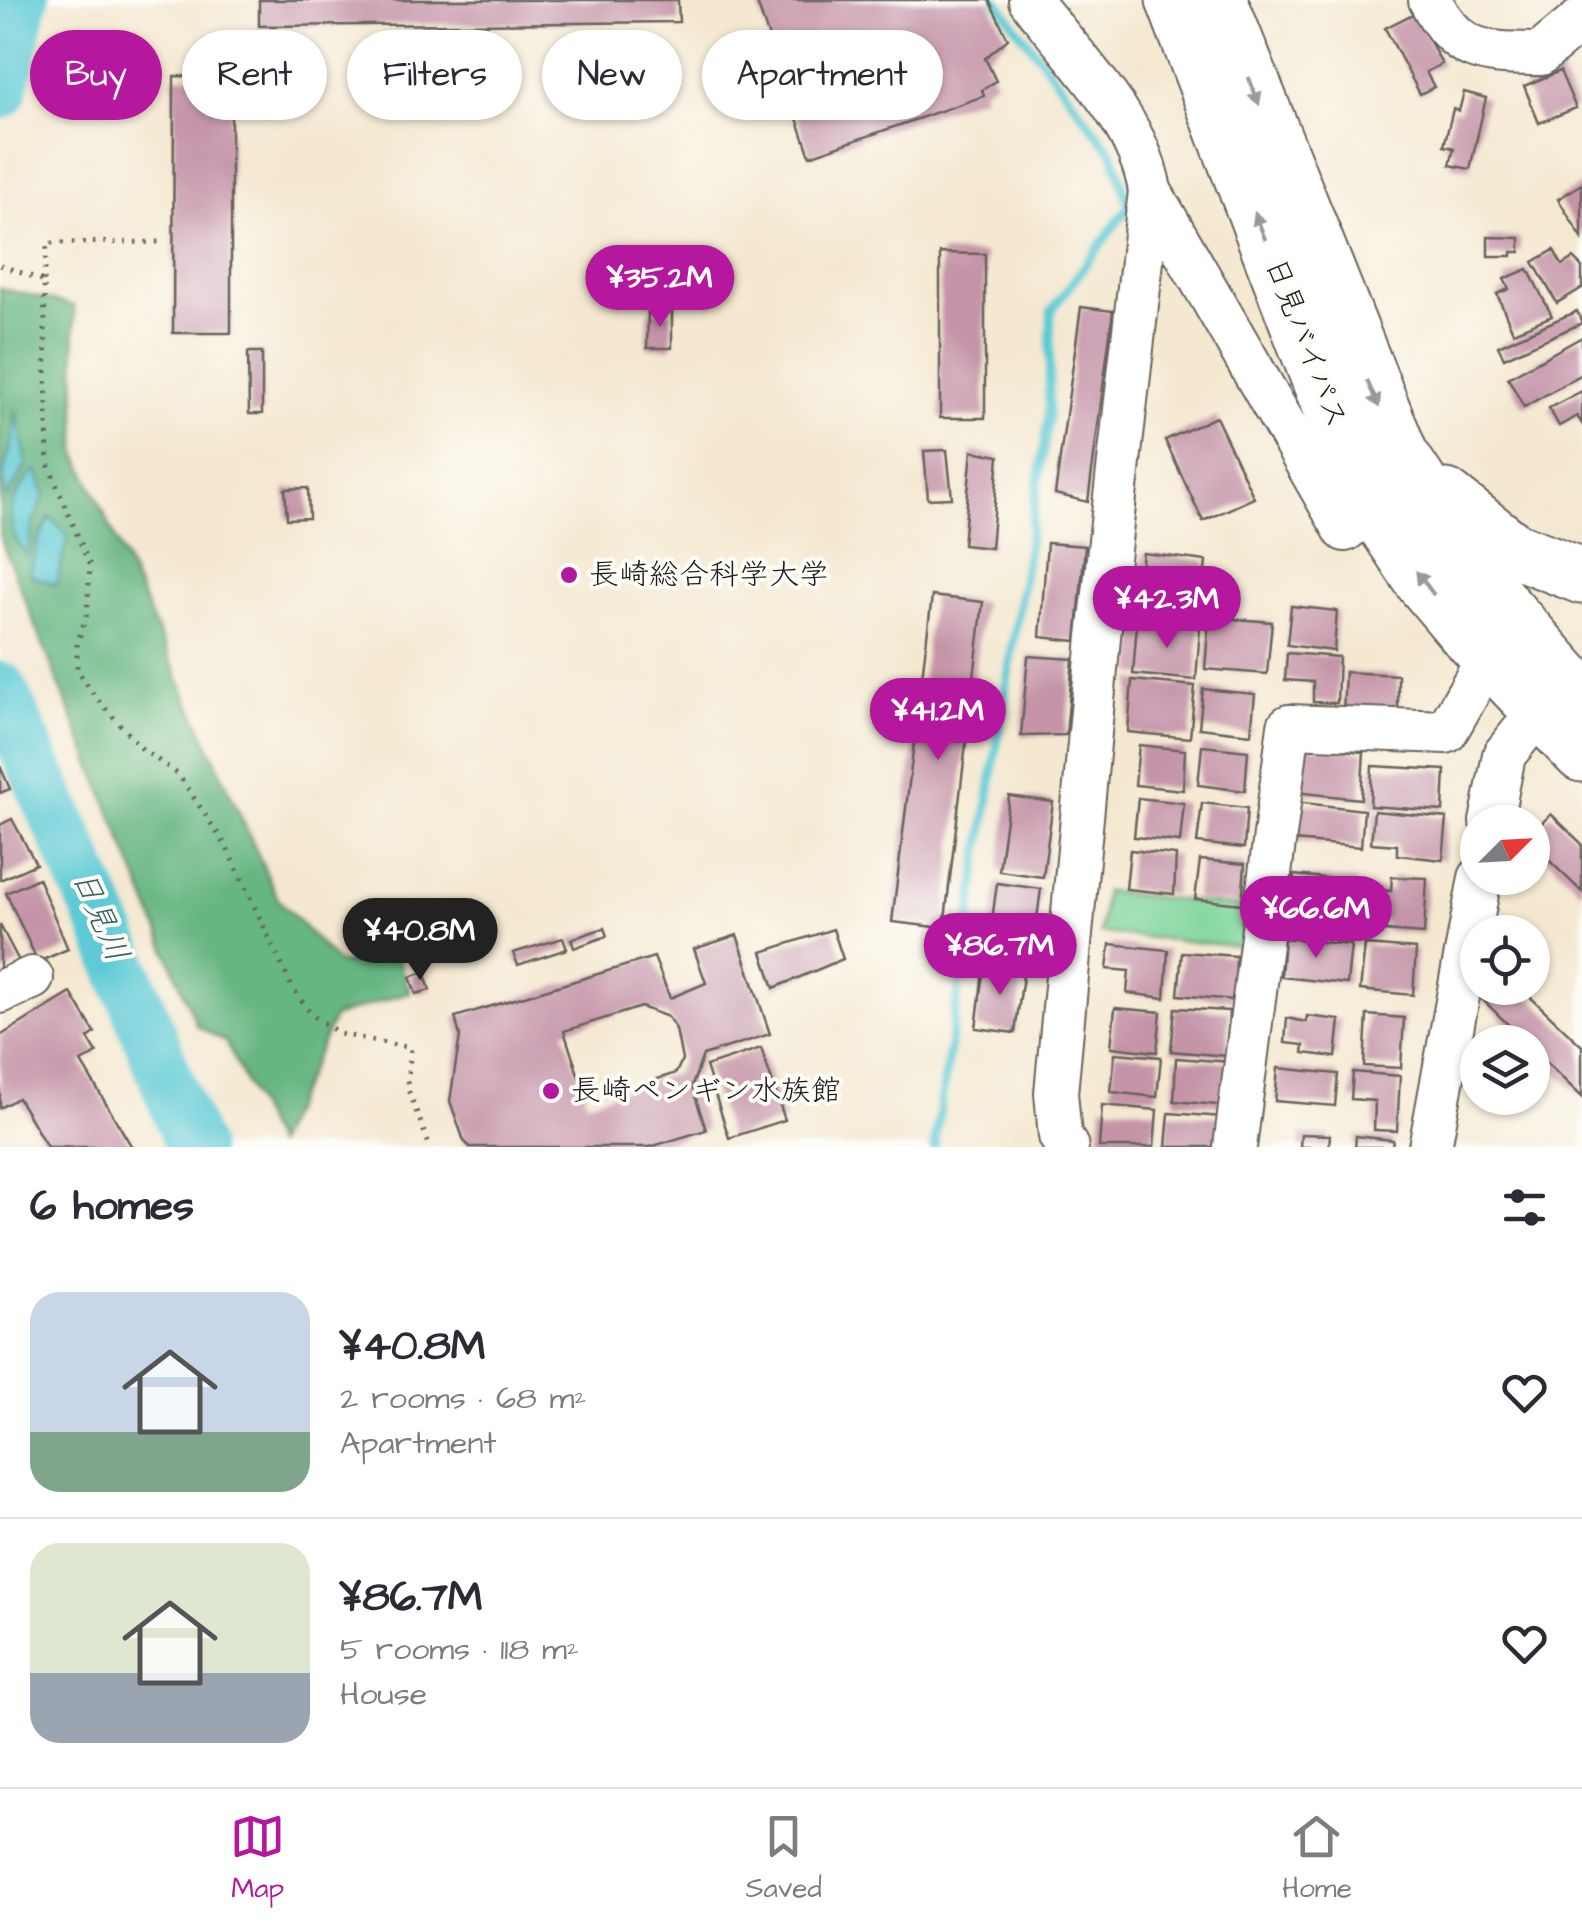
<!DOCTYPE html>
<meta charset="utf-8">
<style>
body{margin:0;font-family:"Architects Daughter","Klee One",sans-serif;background:#f2f2f3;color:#2b2b33;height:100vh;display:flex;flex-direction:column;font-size:38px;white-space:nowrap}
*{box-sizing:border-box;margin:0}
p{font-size:32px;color:#7c7c81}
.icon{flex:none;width:55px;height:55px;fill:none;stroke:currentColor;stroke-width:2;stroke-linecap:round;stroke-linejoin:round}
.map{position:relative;height:1147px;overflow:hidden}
.sheet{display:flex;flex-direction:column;background:#fff;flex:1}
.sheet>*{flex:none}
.hud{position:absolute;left:30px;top:30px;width:1000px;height:90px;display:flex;gap:20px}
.needle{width:65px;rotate:66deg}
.tools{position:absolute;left:1460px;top:805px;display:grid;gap:20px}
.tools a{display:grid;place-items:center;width:90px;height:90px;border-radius:50%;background:#fff;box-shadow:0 2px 8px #0004;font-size:50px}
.price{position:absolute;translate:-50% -85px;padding:0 22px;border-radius:35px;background:#b5179e;color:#fff;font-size:32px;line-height:65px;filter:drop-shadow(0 2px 5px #0008)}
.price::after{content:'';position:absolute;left:50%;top:60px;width:30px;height:22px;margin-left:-15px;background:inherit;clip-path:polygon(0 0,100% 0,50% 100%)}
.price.active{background:#222;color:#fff}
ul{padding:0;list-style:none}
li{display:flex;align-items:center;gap:30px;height:250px;padding:0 30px}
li+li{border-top:2px solid #e1e1e2}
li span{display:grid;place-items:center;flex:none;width:280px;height:200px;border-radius:30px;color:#555}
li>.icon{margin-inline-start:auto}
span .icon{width:120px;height:120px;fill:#fffc;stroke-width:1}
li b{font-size:42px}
h2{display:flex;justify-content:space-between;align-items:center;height:120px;padding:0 30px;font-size:42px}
.chip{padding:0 35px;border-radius:45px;background:#fff;box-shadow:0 2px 8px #0004;font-size:35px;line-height:90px}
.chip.active{background:#b5179e;color:#fff}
.tab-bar{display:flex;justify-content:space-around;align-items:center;height:140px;border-top:2px solid #e1e1e2;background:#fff;font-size:28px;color:#7c7c81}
.tab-bar a{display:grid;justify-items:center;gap:5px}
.tab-bar .active{color:#b5179e}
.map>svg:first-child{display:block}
</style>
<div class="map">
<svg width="1582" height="1147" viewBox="0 0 1582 1147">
<rect width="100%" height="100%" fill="#fdfcf7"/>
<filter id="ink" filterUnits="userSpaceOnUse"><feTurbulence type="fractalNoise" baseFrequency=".01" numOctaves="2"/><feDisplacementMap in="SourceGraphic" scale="20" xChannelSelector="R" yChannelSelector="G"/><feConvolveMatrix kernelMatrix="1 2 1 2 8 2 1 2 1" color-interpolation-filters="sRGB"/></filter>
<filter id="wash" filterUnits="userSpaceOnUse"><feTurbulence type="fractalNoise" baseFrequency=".0048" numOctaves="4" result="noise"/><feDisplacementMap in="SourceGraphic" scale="40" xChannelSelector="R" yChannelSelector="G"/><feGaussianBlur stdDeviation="2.25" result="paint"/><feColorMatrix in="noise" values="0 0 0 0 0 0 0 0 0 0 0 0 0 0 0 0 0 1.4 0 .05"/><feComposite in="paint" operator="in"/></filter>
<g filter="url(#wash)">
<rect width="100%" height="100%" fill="#f4e8d0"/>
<path fill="#7dd498" stroke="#4c785a" stroke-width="2.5" d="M1105,891l143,17 -4,39 -144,-14z"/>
<path fill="#66b680" stroke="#41694e" stroke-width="2.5" d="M0,288l74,18 3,147 201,446 61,65 58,-8 13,36 -76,25 -59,128 -49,-103 -29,-16 -197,-488z"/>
<g fill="#5dcad5" stroke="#3c7378" stroke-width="2.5">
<path d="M16,410l11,54 -20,34c-7,-23 -2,-33 5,-54 3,-11 3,-24 4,-34z"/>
<path d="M37,470l8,25 -12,28 -5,31c-28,-23 -18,-63 9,-84z"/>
<path d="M50,517l18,19 -12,49 -26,-10 8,-34z"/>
</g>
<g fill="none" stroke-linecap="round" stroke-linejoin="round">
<path stroke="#5dcad5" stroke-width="9" d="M934,1147l114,-727 3,-109 78,-105 -16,-52 -117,-154"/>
<g stroke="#5dcad5" stroke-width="55">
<path d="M0,92l21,-92"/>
<path d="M0,689l110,246 83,212"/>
</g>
</g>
<g id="blocks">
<g fill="#c594a9" fill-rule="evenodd">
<path d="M259,0h419l1,22 -420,4z"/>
<path d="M756,0h233l19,39 -23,19 11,23 -14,9 2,6 -174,60z"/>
<path d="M1415,13l27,51 -16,8 8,15 -14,7 -35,-66z"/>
<path d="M413,60l36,1v26h-36z"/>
<path d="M1560,71l16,37 -37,15 -15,-37z"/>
<path d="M174,76l57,1v256h-58z"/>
<path d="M1464,92l22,6 -16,71 -20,-4 4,-17 -10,-2 9,-37 6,2z"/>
<path d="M1582,184v54l-24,-39z"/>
<path d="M1488,237l32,1v14h-8v4h-24z"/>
<path d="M1554,250l8,15 11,-7 9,9v21l-25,15 -24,-41z"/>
<path d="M940,253l45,1v164h-45z"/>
<path d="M1528,269l24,47 -39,16 -16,-38 12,-5 -5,-10z"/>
<path d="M1081,307l32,4 -25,191 -33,-8z"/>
<path d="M648,311l24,1v36h-25z"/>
<path d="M1577,311l5,12 -78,35 -6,-12z"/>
<path d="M1582,337v37l-58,33 -16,-29z"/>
<path d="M248,352h14v62h-13z"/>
<path d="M1582,391v33l-5,-8 -18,10 -10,-18z"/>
<path d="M1216,417l38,81 -51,23 -38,-81z"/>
<path d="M947,450l5,48 -24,1 -4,-48z"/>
<path d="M972,451l27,5 -8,92 -28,-3z"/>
<path d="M308,488l1,30 -22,1 -2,-30z"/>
<path d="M1047,543l38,3 -9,95 -36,-4z"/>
<path d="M1143,553l63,8 -4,40 -64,-7z"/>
<path d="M932,596l51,6 -39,326 -52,-6z"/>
<path d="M1291,606l46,5 -3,40 -47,-6z"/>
<path d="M1209,617l63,5 -5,52 -62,-5z"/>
<path d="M1137,623l63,5 -4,52 -63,-6z"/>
<path d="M1287,653l52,4 -2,46 -24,-1v-20l-28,-2z"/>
<path d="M1028,656l45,3 -7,76 -45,1z"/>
<path d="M1345,672l53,3v41l-55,-2z"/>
<path d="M1132,680l63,6 -5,52 -62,-6z"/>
<path d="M1203,689l52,5 -4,40 -52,-6z"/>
<path d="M1139,745l46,5 -2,40 -48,-5z"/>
<path d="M1202,746l46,5 -3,40 -47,-6z"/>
<path d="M1300,746l64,6 -3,47 -67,-7z"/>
<path d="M0,766l10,23 -10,4z"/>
<path d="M1372,766l73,4 -2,41 -73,-5z"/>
<path d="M1009,796l44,6 -10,75 -44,-6z"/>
<path d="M1138,798l46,5 -4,39 -46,-5z"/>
<path d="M1287,801l77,9 -3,37 -78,-7z"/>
<path d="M1202,803l45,5 -3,40 -47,-5z"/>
<path d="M1374,811l73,7 -4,42 -46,-5v-10l-26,-2z"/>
<path d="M1551,814l31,30v48l-50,-48v-11z"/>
<path d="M12,819l24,45 -36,16v-55z"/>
<path d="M1130,850l46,5 -2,39 -48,-5z"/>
<path d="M1200,860l45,4 -3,40 -47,-5z"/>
<path d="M1294,875l62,6 -3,38 -62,-5z"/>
<path d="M1392,877l35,1 -3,56 -39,-3 1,-11 -22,-1 2,-31 25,3z"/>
<path d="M38,878l30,71 -30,13 -32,-69z"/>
<path d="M997,883l44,6 -10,75 -44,-6z"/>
<path d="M0,925l20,38 -20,12z"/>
<path d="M604,928l3,8 -33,12 -3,-9z"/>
<path d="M833,929l10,30 -69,29 -12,-36z"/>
<path d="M737,935l33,99 -67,21 -11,31 14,44 -56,17h-180l-6,-6 -14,-40 10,-65 -5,-19 199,-60 16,41 36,-15 -12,-34zM641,1007l27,10 8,12 6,31 -6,13 -89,29 -23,-71z"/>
<path d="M563,938l4,11 -49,16 -5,-12z"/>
<path d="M1284,938l67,7 -4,39 -66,-7z"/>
<path d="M1110,944l58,6 -3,48 -38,-5 2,-22 -22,-2z"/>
<path d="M1365,945l51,4 -3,46 -53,-5z"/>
<path d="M1182,952l54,4 -1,44 -57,-5z"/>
<path d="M984,964l40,5 -9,64 -39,-5z"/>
<path d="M424,972l6,18 -14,4 -6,-17z"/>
<path d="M1490,988h31l61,58v51l-50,-48v-7h-6l-46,-45z"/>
<path d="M71,993l24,40 -7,5 9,15 -16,9 51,85h-85l-29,-49 -18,10v-72z"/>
<path d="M1115,1008l46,4 -4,40 -46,-5z"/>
<path d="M1175,1008l54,3 -2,45 -56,-5z"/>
<path d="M1367,1015l37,3 -3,50 -37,-2z"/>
<path d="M1307,1016l33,4 -4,37 -33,-4 1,-8 -19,-2 2,-25 19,4z"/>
<path d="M761,1048l24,72 -56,18 -23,-72z"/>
<path d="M1115,1053l46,4 -4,40 -46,-5z"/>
<path d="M1176,1058l55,4 -2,44 -55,-5z"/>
<path d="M1278,1068l60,6 -3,32 -60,-5z"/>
<path d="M1353,1072l47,4 -3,55 -23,-1 1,-29 -24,-2z"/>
<path d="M1102,1105l55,5 -3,37h-55z"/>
<path d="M1169,1113l54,4 -1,30h-56z"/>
<path d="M1301,1134l29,1 -1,12h-29z"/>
<path d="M1356,1136l37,4 -1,7h-37z"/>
</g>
</g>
</g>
<g filter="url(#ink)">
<use href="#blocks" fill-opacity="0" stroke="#68635b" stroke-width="2.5"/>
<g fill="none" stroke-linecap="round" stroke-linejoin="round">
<defs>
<g id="minor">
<path d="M1030,0c43,57 109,119 120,191l-51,446 -43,456 4,43 7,11"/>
<path d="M1430,0c28,55 54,53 110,54l42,-35"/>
<path d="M1150,191l195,339 29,-22"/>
<path d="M1491,822l13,-67 36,-45"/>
<path d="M0,992l32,-14"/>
<path d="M1235,1147l54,-421 157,6 43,-76"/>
<path d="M1430,1147l50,-269"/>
</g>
<g id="highway">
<path d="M1174,0l159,415 41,93 49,74 42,50 117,122"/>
<path d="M1219,0l181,454 95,143 87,99"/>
<path d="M1446,497l66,52 70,27"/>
</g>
</defs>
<use href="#minor" stroke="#68635b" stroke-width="46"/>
<use href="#highway" stroke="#68635b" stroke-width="59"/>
<g stroke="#68635b" stroke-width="5" stroke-dasharray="2.5 8" stroke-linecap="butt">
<path d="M0,265l44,16 4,183 42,102 -3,48 -10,30v25l19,29 47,52 35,24 48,72 66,141 20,28 28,19 71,14 -4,39 23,60"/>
<path d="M44,281l3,-38 119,-1"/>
</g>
<use href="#minor" stroke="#fff" stroke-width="42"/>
<use href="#highway" stroke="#fff" stroke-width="55"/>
</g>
<defs><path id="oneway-solid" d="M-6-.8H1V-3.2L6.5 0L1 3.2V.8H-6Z" transform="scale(2.5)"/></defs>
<g fill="#999">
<use href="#oneway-solid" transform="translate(1254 91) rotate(69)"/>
<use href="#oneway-solid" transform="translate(1260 226) rotate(-111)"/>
<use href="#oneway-solid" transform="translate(1373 394) rotate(66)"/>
<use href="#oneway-solid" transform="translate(1425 583) rotate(-127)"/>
</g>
</g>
<g fill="#b5179e" stroke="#fdfcf7" stroke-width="4">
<circle cx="569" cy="575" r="10"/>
<circle cx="551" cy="1091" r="10"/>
</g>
<g text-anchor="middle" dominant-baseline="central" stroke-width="8" stroke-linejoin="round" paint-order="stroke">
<g font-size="30" fill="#1c1c1c" stroke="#fdfcf7">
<text transform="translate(1306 343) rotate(69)">日見バイパス</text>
</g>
<g font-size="30" fill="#1c1c1c" stroke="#fdfcf7" text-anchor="start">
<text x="589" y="575">長崎総合科学大学</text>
<text x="571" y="1091">長崎ペンギン水族館</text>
</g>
<g font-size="32" font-style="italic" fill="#366266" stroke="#fdfcf7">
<text transform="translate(100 916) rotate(67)">日見川</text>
</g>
</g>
</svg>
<div class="tools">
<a><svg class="needle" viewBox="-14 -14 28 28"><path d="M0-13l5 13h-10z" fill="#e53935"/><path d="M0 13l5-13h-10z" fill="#7c7c81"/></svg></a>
<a><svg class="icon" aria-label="locate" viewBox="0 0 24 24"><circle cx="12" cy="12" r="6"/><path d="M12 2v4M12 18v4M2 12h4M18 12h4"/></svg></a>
<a><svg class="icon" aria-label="layers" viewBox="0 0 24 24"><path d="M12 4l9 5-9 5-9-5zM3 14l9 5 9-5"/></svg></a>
</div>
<b class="price" style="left:660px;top:330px">¥35.2M</b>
<b class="price" style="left:1167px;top:651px">¥42.3M</b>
<b class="price" style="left:938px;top:763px">¥41.2M</b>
<b class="price" style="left:1316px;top:961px">¥66.6M</b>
<b class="price active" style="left:420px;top:983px">¥40.8M</b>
<b class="price" style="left:1000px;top:998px">¥86.7M</b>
<div class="hud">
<a class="chip active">Buy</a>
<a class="chip">Rent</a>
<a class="chip">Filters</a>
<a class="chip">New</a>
<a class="chip">Apartment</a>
</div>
</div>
<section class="sheet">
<h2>6 homes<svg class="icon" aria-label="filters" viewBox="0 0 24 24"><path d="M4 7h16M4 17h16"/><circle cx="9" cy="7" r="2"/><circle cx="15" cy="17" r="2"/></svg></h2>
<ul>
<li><span style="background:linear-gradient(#c9d6e8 70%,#7fa58c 0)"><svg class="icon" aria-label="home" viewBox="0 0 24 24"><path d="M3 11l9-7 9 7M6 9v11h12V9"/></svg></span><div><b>¥40.8M</b><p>2 rooms · 68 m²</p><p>Apartment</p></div><svg class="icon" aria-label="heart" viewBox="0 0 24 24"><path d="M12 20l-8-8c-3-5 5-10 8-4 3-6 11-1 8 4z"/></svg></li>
<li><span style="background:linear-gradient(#dfe7d0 65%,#9aa5b1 0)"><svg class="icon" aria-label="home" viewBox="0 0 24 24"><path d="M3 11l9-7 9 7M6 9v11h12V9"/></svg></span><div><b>¥86.7M</b><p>5 rooms · 118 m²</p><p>House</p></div><svg class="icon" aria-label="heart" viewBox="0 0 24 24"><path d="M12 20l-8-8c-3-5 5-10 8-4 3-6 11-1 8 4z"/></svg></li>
</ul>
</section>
<nav class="tab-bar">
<a class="active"><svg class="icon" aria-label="map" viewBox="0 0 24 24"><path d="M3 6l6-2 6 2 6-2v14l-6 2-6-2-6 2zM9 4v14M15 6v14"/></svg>Map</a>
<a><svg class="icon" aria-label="saved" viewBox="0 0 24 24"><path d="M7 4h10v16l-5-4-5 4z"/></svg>Saved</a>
<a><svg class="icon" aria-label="home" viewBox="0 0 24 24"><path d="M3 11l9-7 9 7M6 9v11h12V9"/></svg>Home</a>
</nav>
